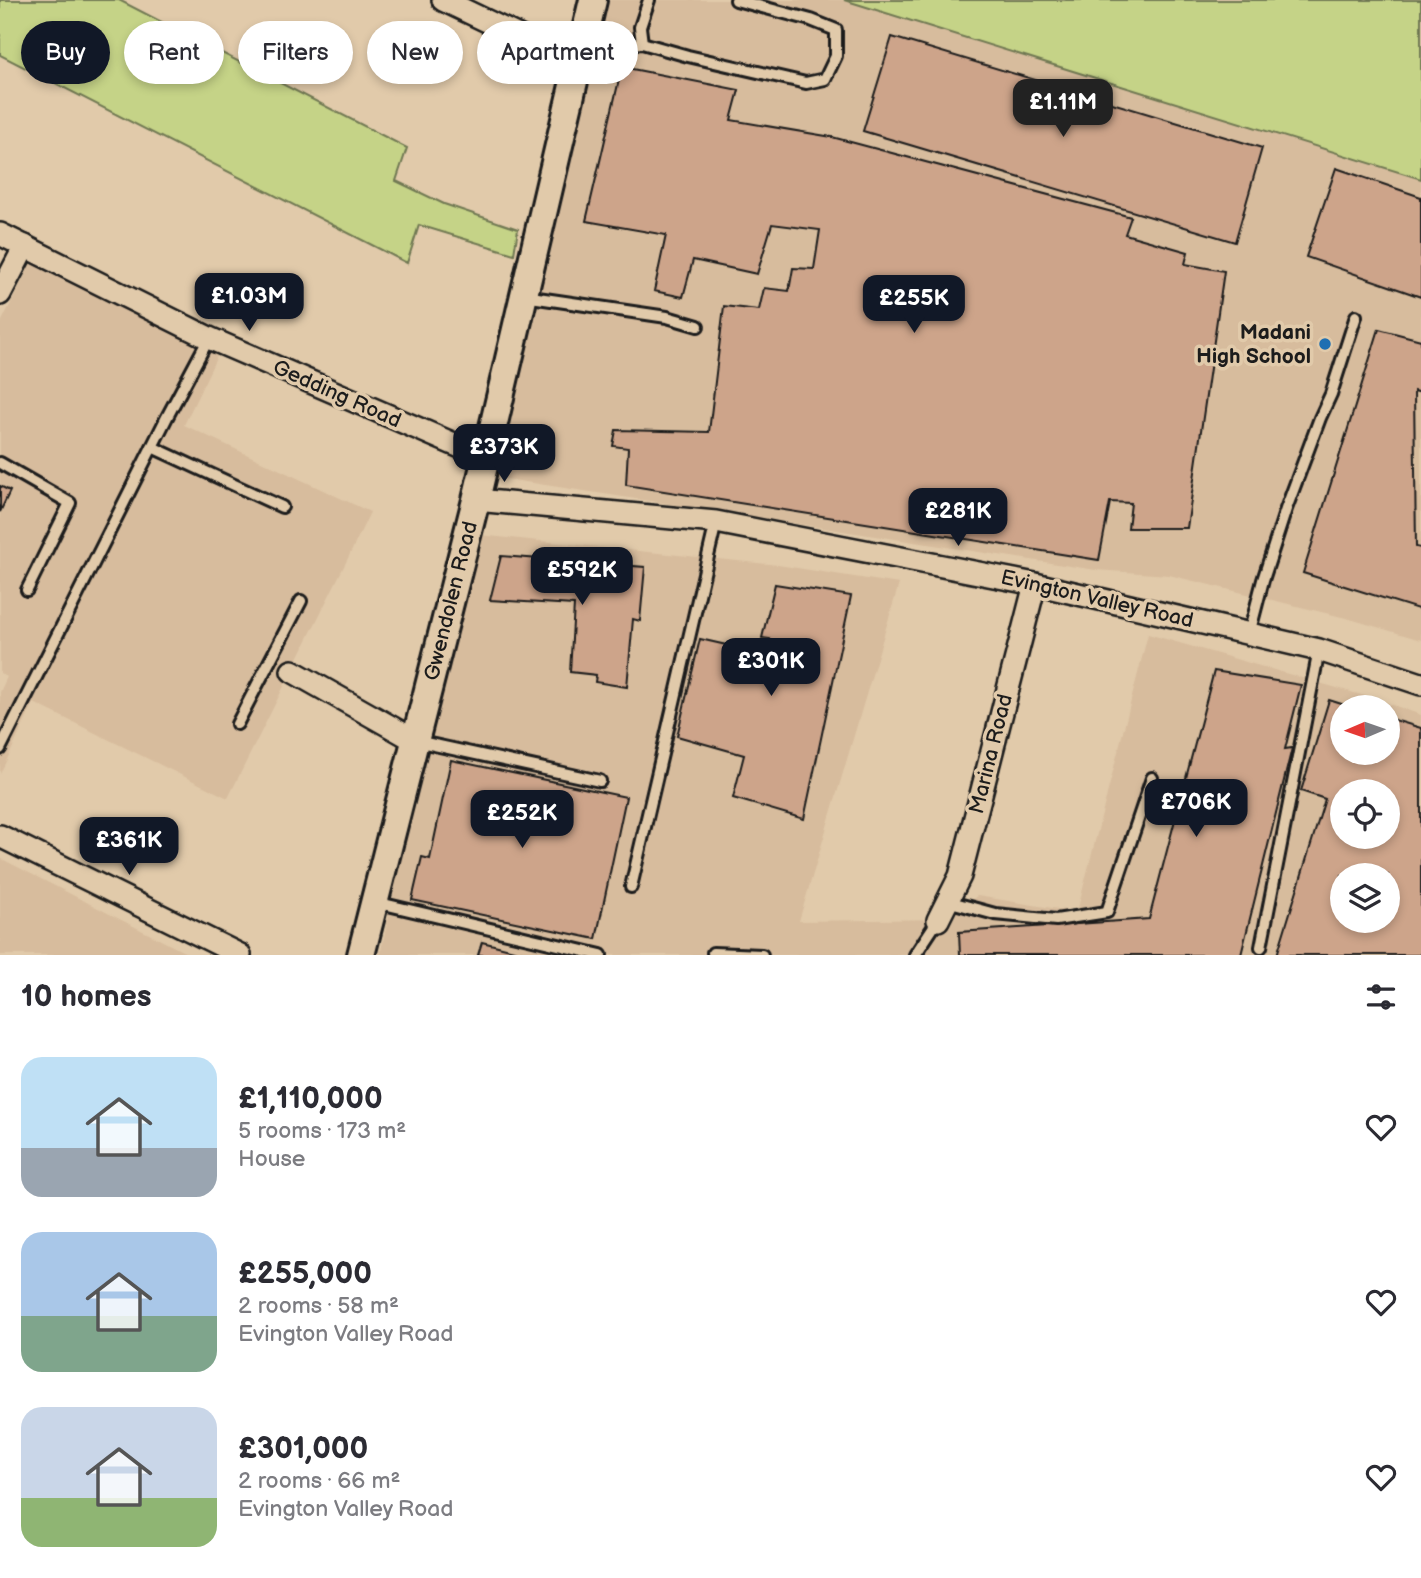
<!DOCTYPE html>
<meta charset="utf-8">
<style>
body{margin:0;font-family:"Balsamiq Sans",sans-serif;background:#f7f7f7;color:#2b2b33;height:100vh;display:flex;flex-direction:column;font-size:26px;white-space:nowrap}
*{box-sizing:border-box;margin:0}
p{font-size:23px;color:#7c7c81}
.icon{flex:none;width:38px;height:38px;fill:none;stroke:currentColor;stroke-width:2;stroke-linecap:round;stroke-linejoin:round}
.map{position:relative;height:955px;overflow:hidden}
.details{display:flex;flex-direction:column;background:#fff;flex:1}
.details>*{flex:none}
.banner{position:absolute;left:21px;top:21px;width:700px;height:63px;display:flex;gap:14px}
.needle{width:46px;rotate:268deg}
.tools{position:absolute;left:1330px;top:695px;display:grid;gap:14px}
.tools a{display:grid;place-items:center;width:70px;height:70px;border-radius:50%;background:#fff;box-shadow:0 4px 10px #0003;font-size:35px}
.price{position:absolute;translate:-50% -60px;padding:0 16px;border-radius:14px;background:#111827;color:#fff;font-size:23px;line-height:46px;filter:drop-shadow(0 2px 4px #0008)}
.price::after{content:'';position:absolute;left:50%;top:42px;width:21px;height:16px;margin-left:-10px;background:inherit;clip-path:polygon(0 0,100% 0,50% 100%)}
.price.selected{background:#222;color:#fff}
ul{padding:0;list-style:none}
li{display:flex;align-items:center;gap:21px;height:175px;padding:0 21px}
li span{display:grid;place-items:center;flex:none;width:196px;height:140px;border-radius:21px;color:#555}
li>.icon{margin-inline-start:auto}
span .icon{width:84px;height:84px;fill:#fffc;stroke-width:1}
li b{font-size:30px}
h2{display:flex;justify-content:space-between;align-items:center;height:84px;padding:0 21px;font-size:30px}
.chip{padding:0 24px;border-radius:32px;background:#fff;box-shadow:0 4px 10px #0003;font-size:24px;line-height:63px}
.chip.selected{background:#111827;color:#fff}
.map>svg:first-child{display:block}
</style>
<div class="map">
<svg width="1421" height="955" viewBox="0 0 1421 955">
<rect width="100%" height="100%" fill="#e1caaa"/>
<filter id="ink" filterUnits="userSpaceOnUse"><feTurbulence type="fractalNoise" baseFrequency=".0143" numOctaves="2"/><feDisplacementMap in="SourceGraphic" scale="14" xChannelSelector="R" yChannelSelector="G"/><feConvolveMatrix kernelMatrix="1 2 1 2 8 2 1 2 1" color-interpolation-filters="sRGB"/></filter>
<g filter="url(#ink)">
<g fill="#d7bc9d" fill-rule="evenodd">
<path d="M596,0h248l577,179v461l-71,-21 -181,-44 -73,-5 -602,-93 19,-75z"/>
<path d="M32,261l185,95 -33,69 186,87 -18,38 -124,248 -194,-95 -34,71v-82l7,-15 -7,-4v-348z"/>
<path d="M479,535l299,30 121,19 -100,337 147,-2 31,-23 100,16 71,-278 231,66 42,15v240h-1041l46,-213zM1342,707h46v45h-46zM1342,791h46v45h-46zM1342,875h46v45h-46z"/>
<path d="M0,858l190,97h-190z"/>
</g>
<g fill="#c5d387" stroke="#707852" stroke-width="2">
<path d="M0,0h119l288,148 -11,33 48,23 74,25 -4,25 -95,-29 -12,38 -407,-208z"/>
<path d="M844,0h577v179z"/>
</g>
<g fill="#cda48a" stroke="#1c1c1c" stroke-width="2" fill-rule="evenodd">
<path d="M892,37l370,111 -27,94 -372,-111z"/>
<path d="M622,67l117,23 -8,30 101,17 299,80 -6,17 63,18 -3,12 39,7 -37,257h-59l3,-25 -21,-1 -11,58 -473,-75 2,-37 -15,-2 3,-16 93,2 15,-126 35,4 5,-22 25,3 4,-23 21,1 6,-39 -48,-6 -15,50 -64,-14 -10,37 -29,-6 12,-56 -80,-14z"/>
<path d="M1336,168l85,29v100l-115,-40z"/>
<path d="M1379,329l42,11v53l-7,-2 2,156 5,1v62l-118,-37z"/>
<path d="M0,486l10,5 -10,21z"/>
<path d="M501,556l144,11 -5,54 -7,-2 -6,68 -32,-5 1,-7 -26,-3 4,-67 -84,-5z"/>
<path d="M775,584l76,12 -47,223 -71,-21 11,-43 -67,-19 23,-97 66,15 4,-15 -8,-1z"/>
<path d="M1214,671l87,14 -16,64 7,-1 -51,207h-281l-1,-23 190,-13z"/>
<path d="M1329,700l22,7h-9v45h46v-34l33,10v227h-144l48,-156 -24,-8zM1342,791h46v45h-46zM1342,875h46v45h-46z"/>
<path d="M451,760l175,37 -30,142 -184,-39 10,-43 8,2z"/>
<path d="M482,942l52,13h-56z"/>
</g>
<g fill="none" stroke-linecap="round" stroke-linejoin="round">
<defs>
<g id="service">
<path d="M642,43l-2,-16 9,-27"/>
<path d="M582,61l25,-15 35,-3 46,13 118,27 19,-4 11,-23v-26l-25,-10 -75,-20"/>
<path d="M524,296l143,21 31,9"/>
<path d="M152,447l130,60"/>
<path d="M0,463l70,40 -43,87"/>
<path d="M1249,634l14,-54 23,-71 34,-91 11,-24 25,-78"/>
<path d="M237,724l64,-123"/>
<path d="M416,741l184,40"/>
<path d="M0,749l167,-332 42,-79"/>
<path d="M631,887l85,-365"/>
<path d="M947,901l48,13 61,6 51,-8 45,-134"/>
<path d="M375,902l226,53"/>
<path d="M1261,947l58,-297"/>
<path d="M713,953l49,2"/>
<path d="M915,955l23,-35"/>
</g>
<g id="minor">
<path d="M443,0l134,64"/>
<path d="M0,234l209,104 277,120"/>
<path d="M0,294l25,-48"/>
<path d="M476,500l240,22 319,62 284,66 102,34"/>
<path d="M292,671l124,70"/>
<path d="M0,836l240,119"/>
<path d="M938,920l22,-44 75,-292"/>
</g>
<path id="tertiary" d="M361,955l115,-455 117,-500"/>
</defs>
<use href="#service" stroke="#1c1c1c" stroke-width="16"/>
<use href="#minor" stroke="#1c1c1c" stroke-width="26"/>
<use href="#tertiary" stroke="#1c1c1c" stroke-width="32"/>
<use href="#service" stroke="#e1caaa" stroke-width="10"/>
<use href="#minor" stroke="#e1caaa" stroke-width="21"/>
<use href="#tertiary" stroke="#e1caaa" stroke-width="26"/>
</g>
</g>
<circle fill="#1f6fb2" stroke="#e1caaa" stroke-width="2.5" cx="1325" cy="344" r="7"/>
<g text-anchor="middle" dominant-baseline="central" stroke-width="7" stroke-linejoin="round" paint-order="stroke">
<g font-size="21" font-weight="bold" fill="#1c1c1c" stroke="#e1caaa" text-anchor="end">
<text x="1311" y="332">Madani<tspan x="1311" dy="24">High School</tspan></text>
</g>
<g font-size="21" fill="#1c1c1c" stroke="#e1caaa">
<text transform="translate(337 394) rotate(24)">Gedding Road</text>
<text transform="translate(1097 599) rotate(13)">Evington Valley Road</text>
<text transform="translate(451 601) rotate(-76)">Gwendolen Road</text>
<text transform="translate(991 754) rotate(-76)">Marina Road</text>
</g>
</g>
</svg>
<div class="tools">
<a><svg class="needle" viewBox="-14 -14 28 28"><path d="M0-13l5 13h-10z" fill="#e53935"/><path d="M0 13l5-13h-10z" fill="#7c7c81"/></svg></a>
<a><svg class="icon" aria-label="locate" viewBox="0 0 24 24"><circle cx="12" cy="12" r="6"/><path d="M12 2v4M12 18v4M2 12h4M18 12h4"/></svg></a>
<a><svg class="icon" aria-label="layers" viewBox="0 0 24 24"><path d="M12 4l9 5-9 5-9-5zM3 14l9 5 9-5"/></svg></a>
</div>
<b class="price selected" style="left:1063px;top:139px">£1.11M</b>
<b class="price" style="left:249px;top:333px">£1.03M</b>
<b class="price" style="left:914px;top:335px">£255K</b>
<b class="price" style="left:504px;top:484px">£373K</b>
<b class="price" style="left:958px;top:548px">£281K</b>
<b class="price" style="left:582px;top:607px">£592K</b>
<b class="price" style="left:771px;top:698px">£301K</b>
<b class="price" style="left:1196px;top:839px">£706K</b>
<b class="price" style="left:522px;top:850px">£252K</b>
<b class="price" style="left:129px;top:877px">£361K</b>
<div class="banner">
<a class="chip selected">Buy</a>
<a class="chip">Rent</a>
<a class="chip">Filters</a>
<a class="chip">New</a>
<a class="chip">Apartment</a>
</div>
</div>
<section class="details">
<h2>10 homes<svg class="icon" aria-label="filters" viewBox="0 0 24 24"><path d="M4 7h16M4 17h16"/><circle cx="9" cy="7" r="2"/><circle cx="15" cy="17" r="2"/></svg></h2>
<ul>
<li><span style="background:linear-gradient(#bfe0f5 65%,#9aa5b1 0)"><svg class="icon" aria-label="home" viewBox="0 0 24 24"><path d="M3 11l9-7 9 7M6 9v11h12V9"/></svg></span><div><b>£1,110,000</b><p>5 rooms · 173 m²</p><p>House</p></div><svg class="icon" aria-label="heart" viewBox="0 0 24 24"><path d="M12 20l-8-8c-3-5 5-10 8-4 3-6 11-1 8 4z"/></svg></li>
<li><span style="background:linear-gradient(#a9c7e8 60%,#7fa58c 0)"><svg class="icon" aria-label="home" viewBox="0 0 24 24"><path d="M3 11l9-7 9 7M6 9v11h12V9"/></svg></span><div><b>£255,000</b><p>2 rooms · 58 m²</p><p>Evington Valley Road</p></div><svg class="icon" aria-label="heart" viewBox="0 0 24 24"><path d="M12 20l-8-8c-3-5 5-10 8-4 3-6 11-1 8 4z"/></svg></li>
<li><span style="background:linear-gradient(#c9d6e8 65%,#8fb573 0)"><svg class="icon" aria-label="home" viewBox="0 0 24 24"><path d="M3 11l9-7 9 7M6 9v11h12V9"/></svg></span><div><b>£301,000</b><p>2 rooms · 66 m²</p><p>Evington Valley Road</p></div><svg class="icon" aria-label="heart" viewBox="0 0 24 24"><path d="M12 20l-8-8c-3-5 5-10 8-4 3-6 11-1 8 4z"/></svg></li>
</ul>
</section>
